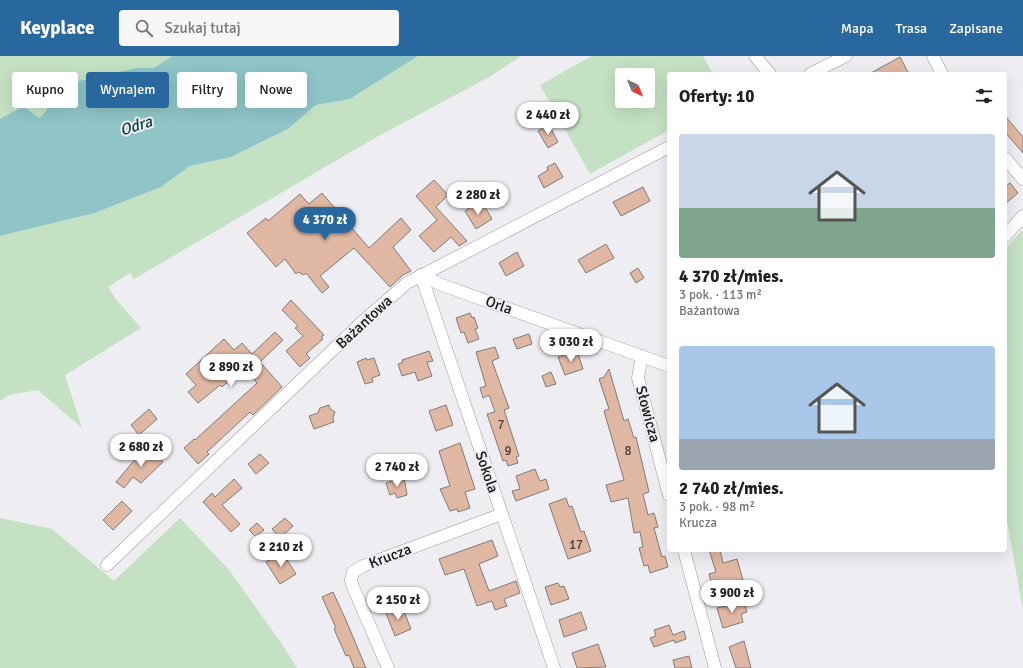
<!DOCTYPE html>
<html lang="pl">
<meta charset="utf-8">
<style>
body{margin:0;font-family:Signika,sans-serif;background:#f6f6f6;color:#202124;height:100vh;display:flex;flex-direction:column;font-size:15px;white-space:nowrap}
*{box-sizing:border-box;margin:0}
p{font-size:13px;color:#757577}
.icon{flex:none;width:22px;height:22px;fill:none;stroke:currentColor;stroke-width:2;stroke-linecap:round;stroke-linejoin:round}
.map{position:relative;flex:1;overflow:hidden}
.side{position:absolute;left:667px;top:16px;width:340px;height:480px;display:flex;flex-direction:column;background:#fff;border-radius:4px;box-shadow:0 4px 16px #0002}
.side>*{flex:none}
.hud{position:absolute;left:12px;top:16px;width:380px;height:36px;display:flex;gap:8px}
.needle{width:26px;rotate:137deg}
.buttons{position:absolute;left:615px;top:12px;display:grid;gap:8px}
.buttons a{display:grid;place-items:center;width:40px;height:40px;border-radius:4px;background:#fff;box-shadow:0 4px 16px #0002;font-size:20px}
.price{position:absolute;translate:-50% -34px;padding:0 9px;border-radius:14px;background:#fff;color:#222;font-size:13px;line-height:26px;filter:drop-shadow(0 1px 2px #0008)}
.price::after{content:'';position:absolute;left:50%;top:24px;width:12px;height:9px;margin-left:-6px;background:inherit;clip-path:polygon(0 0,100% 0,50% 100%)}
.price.active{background:#28689e;color:#fff}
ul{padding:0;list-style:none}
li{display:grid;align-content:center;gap:8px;height:212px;padding:0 12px}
li span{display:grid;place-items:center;height:124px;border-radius:4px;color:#555}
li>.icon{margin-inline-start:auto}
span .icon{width:72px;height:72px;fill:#fffc;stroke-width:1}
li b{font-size:17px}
h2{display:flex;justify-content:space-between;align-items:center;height:48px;padding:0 12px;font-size:17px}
.pill{padding:0 14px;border-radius:4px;background:#fff;box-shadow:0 4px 16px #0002;font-size:14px;line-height:36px}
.pill.active{background:#28689e;color:#fff}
header{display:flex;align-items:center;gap:24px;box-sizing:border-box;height:56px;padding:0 20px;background:#28689e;color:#fff}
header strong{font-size:19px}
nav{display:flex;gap:22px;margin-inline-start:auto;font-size:14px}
.search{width:280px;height:36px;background:#f6f6f6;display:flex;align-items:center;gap:10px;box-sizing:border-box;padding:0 14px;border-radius:4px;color:#757577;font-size:15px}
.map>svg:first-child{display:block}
</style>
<header>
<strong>Keyplace</strong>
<div class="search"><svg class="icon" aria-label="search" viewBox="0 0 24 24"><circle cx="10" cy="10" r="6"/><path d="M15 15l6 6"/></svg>Szukaj tutaj</div>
<nav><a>Mapa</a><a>Trasa</a><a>Zapisane</a></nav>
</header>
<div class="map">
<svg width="1023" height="612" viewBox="0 0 1023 612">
<rect width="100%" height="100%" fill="#ededf2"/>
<g fill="#c4e1c3" fill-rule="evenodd">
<path d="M0,0h172l-18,12h-18l-57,13c-11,0 -23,9 -28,19 -4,7 -4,13 -12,18l-16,-12 -23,13z"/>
<path d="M418,0h103l-30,20 -118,63 -239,140 -4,-6 -22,14 7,11 26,30 -76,47 17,53 -44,-38 -29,5 -9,6v-165l95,-23 66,-26 29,-21 41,-9 57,-28 28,-24 34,-6z"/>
<path d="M592,0h111l10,18h-44v56l-79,44 -50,-89zM622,19h26v26h-26z"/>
<path d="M1021,175h2v380l-18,-101v-261z"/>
<path d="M0,462l52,11 62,52 66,-63 49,52 53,74 15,24h-297z"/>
</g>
<path fill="#8fc5c7" d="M172,0h246l-68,43 -34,6 -28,24 -57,28 -41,9 -29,21 -66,26 -95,23v-117l23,-13 16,12c8,-5 8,-11 12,-18 5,-10 17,-19 28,-19l57,-13h18z"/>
<g fill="#e0b7a2" stroke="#7f7b79">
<path d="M900,1l9,17h-40z"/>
<path d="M1005,60l18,21v16l-18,-21z"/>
<path d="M549,69l9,17 -10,6 -10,-17z"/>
<path d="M555,107l8,14 -19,11 -6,-12 10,-6 -1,-3z"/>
<path d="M434,124l14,15 -12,12 31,34 -8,5 -8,-9 -17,15 -15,-16 18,-16 -21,-24z"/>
<path d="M1010,127l8,10 -13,11v-17z"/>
<path d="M643,131l7,14 -29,15 -8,-14z"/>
<path d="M322,137l47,55 32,-30 10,12 -18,17 18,24 -8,4 -13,12 -36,-39 -34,28 9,11 -7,6 -16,-20 -2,2 -6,-3 -2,2 -11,-15 -9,8 -29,-34 19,-15 2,3 32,-27 9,10z"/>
<path d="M476,148l5,6 4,-3 7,12 -16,10 -11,-18z"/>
<path d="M606,188l8,14 -28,15 -8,-13z"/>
<path d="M517,196l7,14 -18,10 -7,-13z"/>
<path d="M638,212l6,10 -8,5 -6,-10z"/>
<path d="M291,244l33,35 -3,2 2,2 -17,15 4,4 -10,9 -14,-16 17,-15 -8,-8 3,-2 -16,-16z"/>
<path d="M470,257l2,5 2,-1 4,11 -3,1 4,10 -11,4 -4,-11 -3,1 -5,-15z"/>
<path d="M275,276l8,8 -23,22 22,25 -29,28 -3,-3 -43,40 2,2 -11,10 -14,-16 10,-9 1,1 62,-57 -13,-16 -22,20 -2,-2 -22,18 -10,-11 8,-7 -10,-11 38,-35 10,11 8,-7 10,11z"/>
<path d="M529,278l3,10 -15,5 -4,-10z"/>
<path d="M495,291l4,11 -7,3 17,47 -5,2 15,46 -3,1 2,6 -10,3 -2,-6 -3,1 -16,-47 8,-2 -6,-17 -6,3 -3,-10 6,-2 -10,-34z"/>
<path d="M429,295l4,10 -6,1 5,14 -14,5 -3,-9 -13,4 -4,-12 5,-2 -1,-2z"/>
<path d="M577,295l6,18 -18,6 -7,-18z"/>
<path d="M366,302l1,2 7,-2 6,17 -8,3 1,4 -8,2 -8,-22z"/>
<path d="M609,313l15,52 4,-2 6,19 2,-1 13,55 -6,2 5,21 6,-2 4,14 -4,1 8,29 3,-1 3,11 -18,6 -2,-8 -4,1 -5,-18 4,-1 -3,-15 -6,1 -6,-35 -17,4 -5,-17 18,-5 -20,-69 5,-2 -10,-30 5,-2z"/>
<path d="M551,316l5,12 -10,3 -4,-11z"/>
<path d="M329,349l1,4 5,3 -2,5 1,5 -20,7 -5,-13 9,-3 2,-5z"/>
<path d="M446,349l7,20 -17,6 -7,-20z"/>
<path d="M149,353l8,10 -18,16 -8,-10z"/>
<path d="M460,387l15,46 -10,3 5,16 -12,4 -1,-3 -7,2 -10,-22 10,-3 -11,-35z"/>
<path d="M150,391l13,15 -22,21 -8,-6 -9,11 -8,-6 21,-25z"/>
<path d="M260,398l9,9 -13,11 -8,-10z"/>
<path d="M535,413l5,12 6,-2 3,10 -33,12 -4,-10 8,-2 -4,-13z"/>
<path d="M404,421l3,18 -10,3 -2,-5 -5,2 -4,-12z"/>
<path d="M234,423l8,9 -20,17 18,19 -9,8 -28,-30 9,-9 3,4z"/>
<path d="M566,442l3,9 3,-1 9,26 3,-1 7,20 -23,8 -19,-55z"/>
<path d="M122,445l10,10 -19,19 -10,-10z"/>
<path d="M285,462l8,8 -13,12 -8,-9z"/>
<path d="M257,467l7,7 -8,7 -7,-7z"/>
<path d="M492,484l6,16 -19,8 10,27 27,-10 4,12 -16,6 3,7 -12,4 -3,-9 -15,5 -13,-37 -19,6 -6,-16z"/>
<path d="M709,494h11l3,13 14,-4 6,21 -30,9 -4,-15 7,-2z"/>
<path d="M282,496l14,22 -16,10 -14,-22z"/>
<path d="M558,527l2,4 4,-1 5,13 -18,6 -6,-18z"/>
<path d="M333,536l12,26 21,50h-12l-5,-13 -3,1 -12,-27 2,-1 -14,-31z"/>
<path d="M744,546l3,10 -6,2 2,8 -20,6 -6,-20z"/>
<path d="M402,551l9,22 -16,7 -9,-23z"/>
<path d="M581,556l6,17 -23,8 -5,-17z"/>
<path d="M669,569l4,10 11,-4 2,8 -11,4 -1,-3 -20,7 -4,-9 6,-2 -2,-6z"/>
<path d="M744,585l7,27h-15l-7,-21z"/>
<path d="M598,588l8,23 -29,1 -5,-15z"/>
<path d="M689,600l3,12h-17l-2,-8z"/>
</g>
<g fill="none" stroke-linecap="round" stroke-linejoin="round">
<defs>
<g id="minor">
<path d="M755,0l15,18"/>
<path d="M933,0l9,18"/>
<path d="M810,18l36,-18"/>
<path d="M1005,102l18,21"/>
<path d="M1005,180l18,-20"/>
<path d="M421,219l133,393"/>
<path d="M421,219l21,10 227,81"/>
<path d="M642,300l-4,22 31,117"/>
<path d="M684,494l31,118"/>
<path d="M107,509l254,-242 46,-40 262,-136"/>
<path d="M388,612l-35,-81 -2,-7 2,-8 10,-6 139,-52"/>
</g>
</defs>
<use href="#minor" stroke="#9b9b9f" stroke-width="13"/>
<use href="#minor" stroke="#fff" stroke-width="12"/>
</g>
<g text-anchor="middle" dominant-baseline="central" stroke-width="4" stroke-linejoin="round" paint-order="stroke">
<g font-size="13" fill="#463b37">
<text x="501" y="369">7</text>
<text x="508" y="395">9</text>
<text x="628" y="395">8</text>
<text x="576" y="489">17</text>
</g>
<g font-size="15" fill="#121213" stroke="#ededf2">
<text transform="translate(499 249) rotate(20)">Orla</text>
<text transform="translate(364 266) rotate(-43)">Bażantowa</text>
<text transform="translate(648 358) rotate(75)">Słowicza</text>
<text transform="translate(487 416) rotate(71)">Sokola</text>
<text transform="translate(390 500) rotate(-21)">Krucza</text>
</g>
<g font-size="16" font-style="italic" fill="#0d4042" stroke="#ededf2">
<text transform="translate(136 70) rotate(-18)">Odra</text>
</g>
</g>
</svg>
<div class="buttons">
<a><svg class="needle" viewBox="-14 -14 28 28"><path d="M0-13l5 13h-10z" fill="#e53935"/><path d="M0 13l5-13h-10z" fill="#757577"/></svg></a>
</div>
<b class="price" style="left:548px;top:80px">2 440 zł</b>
<b class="price" style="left:478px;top:160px">2 280 zł</b>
<b class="price active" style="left:325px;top:185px">4 370 zł</b>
<b class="price" style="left:571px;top:307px">3 030 zł</b>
<b class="price" style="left:231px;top:332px">2 890 zł</b>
<b class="price" style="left:141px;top:412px">2 680 zł</b>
<b class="price" style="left:397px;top:432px">2 740 zł</b>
<b class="price" style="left:281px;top:512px">2 210 zł</b>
<b class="price" style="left:732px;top:558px">3 900 zł</b>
<b class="price" style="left:398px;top:565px">2 150 zł</b>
<div class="hud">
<a class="pill">Kupno</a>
<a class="pill active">Wynajem</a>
<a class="pill">Filtry</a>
<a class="pill">Nowe</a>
</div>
<section class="side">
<h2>Oferty: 10<svg class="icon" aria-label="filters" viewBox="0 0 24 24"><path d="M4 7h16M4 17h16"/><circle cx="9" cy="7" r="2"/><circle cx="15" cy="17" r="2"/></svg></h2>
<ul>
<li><span style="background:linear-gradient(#c9d6e8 60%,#7fa58c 0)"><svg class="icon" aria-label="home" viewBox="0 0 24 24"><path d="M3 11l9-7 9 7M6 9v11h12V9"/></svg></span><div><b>4 370 zł/mies.</b><p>3 pok. · 113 m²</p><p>Bażantowa</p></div></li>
<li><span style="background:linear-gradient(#a9c7e8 75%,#9aa5b1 0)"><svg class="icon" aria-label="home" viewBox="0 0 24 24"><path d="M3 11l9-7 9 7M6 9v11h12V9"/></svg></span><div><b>2 740 zł/mies.</b><p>3 pok. · 98 m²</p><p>Krucza</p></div></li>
</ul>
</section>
</div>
